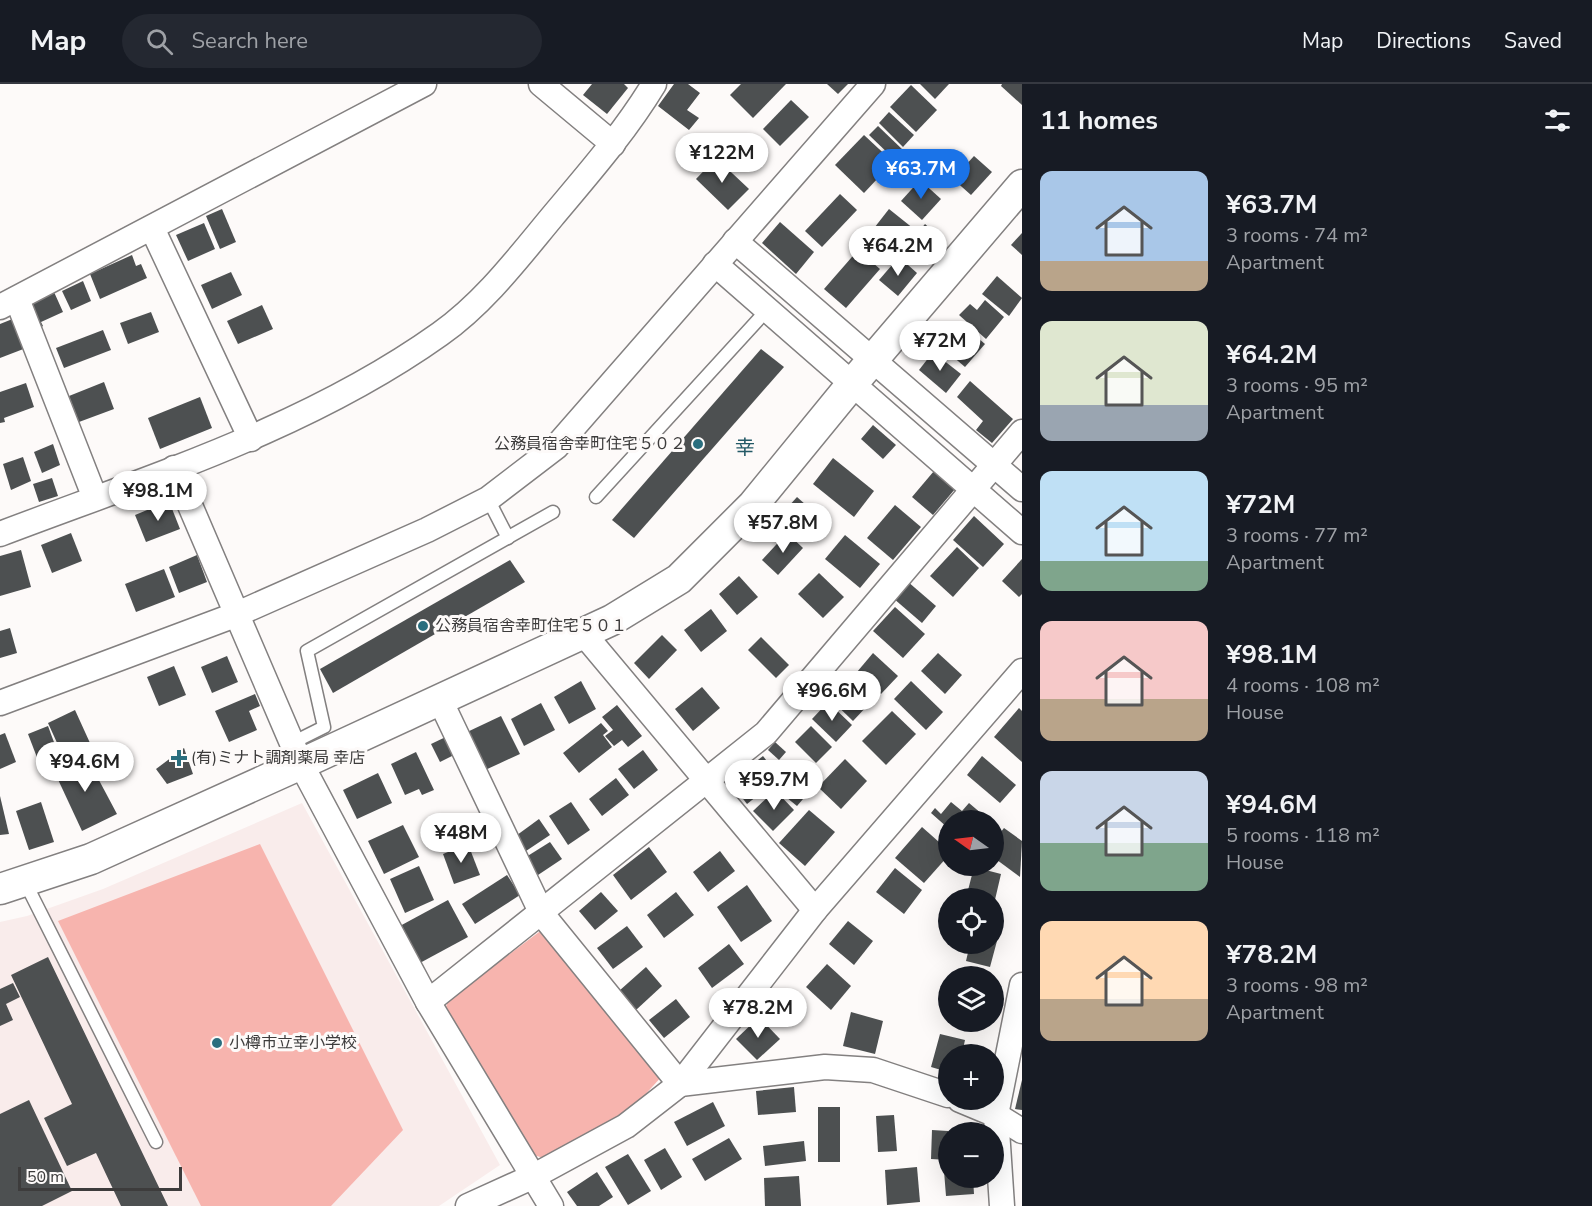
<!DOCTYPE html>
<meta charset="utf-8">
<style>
body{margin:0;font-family:"Nunito Sans","Noto Sans JP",sans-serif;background:#242831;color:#f1f3f6;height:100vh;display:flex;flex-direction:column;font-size:22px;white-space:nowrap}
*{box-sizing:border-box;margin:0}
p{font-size:20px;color:#9ea1a6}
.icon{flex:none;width:33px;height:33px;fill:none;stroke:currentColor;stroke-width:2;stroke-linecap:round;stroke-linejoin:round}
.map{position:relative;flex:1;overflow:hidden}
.panel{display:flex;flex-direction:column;background:#171b24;width:570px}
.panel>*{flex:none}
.needle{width:39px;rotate:284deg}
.controls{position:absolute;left:938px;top:726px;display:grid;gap:12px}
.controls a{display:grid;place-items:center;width:66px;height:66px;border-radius:50%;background:#171b24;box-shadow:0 6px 24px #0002;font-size:30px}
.scale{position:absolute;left:18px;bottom:15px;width:164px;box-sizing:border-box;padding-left:6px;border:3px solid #3d3c3c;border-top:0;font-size:16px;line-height:21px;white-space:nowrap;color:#3d3c3c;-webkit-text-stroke:4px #fdfaf9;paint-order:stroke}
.price{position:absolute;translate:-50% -51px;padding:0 14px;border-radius:21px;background:#fff;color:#222;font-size:20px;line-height:39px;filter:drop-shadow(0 2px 3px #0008)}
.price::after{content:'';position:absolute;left:50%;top:36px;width:18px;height:14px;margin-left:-9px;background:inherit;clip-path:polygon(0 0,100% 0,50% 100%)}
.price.current{background:#1a73e8;color:#fff}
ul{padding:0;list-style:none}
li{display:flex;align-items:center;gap:18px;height:150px;padding:0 18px}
li span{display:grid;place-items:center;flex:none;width:168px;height:120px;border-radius:12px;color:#555}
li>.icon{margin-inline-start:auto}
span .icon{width:72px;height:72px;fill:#fffc;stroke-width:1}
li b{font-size:26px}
h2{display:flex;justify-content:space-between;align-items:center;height:72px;padding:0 18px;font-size:26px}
header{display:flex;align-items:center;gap:36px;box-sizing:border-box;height:84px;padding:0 30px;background:#171b24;border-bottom:2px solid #363941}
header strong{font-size:28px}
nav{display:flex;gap:33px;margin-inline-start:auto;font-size:21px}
.search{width:420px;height:54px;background:#242831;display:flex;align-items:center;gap:15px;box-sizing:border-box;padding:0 21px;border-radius:33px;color:#9ea1a6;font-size:22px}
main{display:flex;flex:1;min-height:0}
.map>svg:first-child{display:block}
</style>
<header>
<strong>Map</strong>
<div class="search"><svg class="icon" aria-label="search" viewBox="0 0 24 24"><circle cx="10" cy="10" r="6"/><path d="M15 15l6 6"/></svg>Search here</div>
<nav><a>Map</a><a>Directions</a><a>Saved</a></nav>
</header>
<main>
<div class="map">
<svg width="1022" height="1122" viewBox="0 0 1022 1122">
<rect width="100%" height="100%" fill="#fdfaf9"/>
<path fill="#f9eceb" d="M302,719l198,362 -61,41h-439v-284l27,-6 76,-27z"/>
<g fill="#f7b4ae">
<path d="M260,760l143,286 -72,76h-130l-143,-285z"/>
<path d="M543,845l120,146 -30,33 -89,50 -15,-4 -85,-140 4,-14z"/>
</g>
<g fill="#4d5051">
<path d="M592,0h32l4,4 -21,26 -24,-19z"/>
<path d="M674,0h14l12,9 -13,17 12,8 -10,12 -31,-24z"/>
<path d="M741,0h45l-33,34 -23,-23z"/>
<path d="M827,0h21l-10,10z"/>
<path d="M920,0h29l-14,15z"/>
<path d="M1002,0h20v21l-21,-19z"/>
<path d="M911,1l26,25 -21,22 -26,-25z"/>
<path d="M791,16l18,17 -29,29 -17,-17z"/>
<path d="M889,28l25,23 -11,12 -24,-24z"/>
<path d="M878,42l26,25 -9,9 -26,-25z"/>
<path d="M864,51l29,27 -29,31 -29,-28z"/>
<path d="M974,72l18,16 -21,23 -18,-16z"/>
<path d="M716,74l33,31 -21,21 -32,-31z"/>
<path d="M920,96l21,19 -19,21 -21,-19z"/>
<path d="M840,110l17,16 -35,37 -17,-16z"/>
<path d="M222,125l14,33 -16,7 -14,-33z"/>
<path d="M889,125l25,20 -18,23 -25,-20z"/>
<path d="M780,138l34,30 -18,22 -34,-31z"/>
<path d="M204,139l11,26 -27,12 -12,-26z"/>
<path d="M925,140l17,15 -16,19 -17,-15z"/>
<path d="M1022,149v22l-11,-10z"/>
<path d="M858,166l22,19 -34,39 -22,-19z"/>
<path d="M132,171l4,11 5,-2 6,14 -47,21 -10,-25z"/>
<path d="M899,173l18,16 -19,23 -19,-16z"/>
<path d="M231,188l11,23 -30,14 -11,-24z"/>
<path d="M997,192l25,22 -13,18 -27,-22z"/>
<path d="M83,197l8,20 -20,9 -9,-19z"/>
<path d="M54,208l9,20 -22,10 2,4 -5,3 -10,-25z"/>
<path d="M985,216l19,17 -18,22 -27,-24 11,-11 7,6z"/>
<path d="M262,221l11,24 -35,15 -11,-23z"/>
<path d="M151,228l8,20 -31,12 -8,-21z"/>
<path d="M15,234l11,30 -26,10v-34z"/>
<path d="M964,242l21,18 -20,23 -21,-18z"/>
<path d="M103,246l8,20 -47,18 -8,-20z"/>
<path d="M761,265l23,18 -150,171 -22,-18z"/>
<path d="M933,268l28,22 -15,19 -27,-23z"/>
<path d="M970,297l43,38 -21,24 -16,-13 7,-9 -26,-24z"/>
<path d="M104,298l10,27 -35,13 -10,-26z"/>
<path d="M26,299l8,24 -30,11 1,4 -5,1v-31z"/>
<path d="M200,313l12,31 -52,21 -12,-31z"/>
<path d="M873,341l23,20 -13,14 -22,-20z"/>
<path d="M53,360l7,21 -18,8 -8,-21z"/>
<path d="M23,373l8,24 -20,9 -8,-26z"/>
<path d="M833,374l41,33 -20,26 -41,-33z"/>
<path d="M934,387l21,18 -22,26 -21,-18z"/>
<path d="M52,394l6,18 -19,6 -6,-18z"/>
<path d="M797,413l26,23 -19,21 -26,-23z"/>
<path d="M169,417l11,28 -34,13 -11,-27z"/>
<path d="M895,421l26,22 -28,33 -26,-22z"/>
<path d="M974,432l30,28 -21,23 -30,-27z"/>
<path d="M71,449l11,28 -30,12 -11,-28z"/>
<path d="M787,449l16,15 -25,27 -16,-15z"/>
<path d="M845,451l35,29 -20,24 -35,-29z"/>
<path d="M957,463l22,21 -26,29 -23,-21z"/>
<path d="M21,466l10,37 -31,9v-40z"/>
<path d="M197,471l10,27 -28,11 -10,-26z"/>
<path d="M1022,475v35l-3,3 -17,-16z"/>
<path d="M510,476l15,22 -192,111 -13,-24z"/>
<path d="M164,485l11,28 -39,15 -11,-28z"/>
<path d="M819,489l25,24 -21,21 -25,-24z"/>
<path d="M739,492l19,21 -21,18 -18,-21z"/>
<path d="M907,497l29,25 -14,17 -29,-25z"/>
<path d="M895,523l30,27 -22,24 -30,-27z"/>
<path d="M711,525l16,22 -26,21 -17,-22z"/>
<path d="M10,544l7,25 -17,5v-27z"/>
<path d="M662,551l15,15 -28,29 -15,-16z"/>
<path d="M761,553l28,28 -13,13 -28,-28z"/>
<path d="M873,569l25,23 -17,18 -24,-22z"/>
<path d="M938,569l24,22 -17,19 -24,-23z"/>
<path d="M227,572l11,26 -26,11 -11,-26z"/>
<path d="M174,582l12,29 -27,11 -12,-29z"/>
<path d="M839,593l29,28 -15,16 -29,-28z"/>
<path d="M581,597l15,28 -27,15 -15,-27z"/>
<path d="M911,597l32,31 -17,18 -32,-31z"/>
<path d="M702,603l18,21 -27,23 -18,-22z"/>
<path d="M255,610l5,12 -11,5 8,19 -28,12 -14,-31z"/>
<path d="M828,618l24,23 -16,17 -24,-23z"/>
<path d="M541,619l14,27 -31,16 -13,-27z"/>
<path d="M617,621l25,31 -14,11 -6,-7 -8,6 -9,-10 8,-6 -11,-13z"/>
<path d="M1019,624l3,3v51l-28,-25z"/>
<path d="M75,626l15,33 -27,13 -15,-33z"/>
<path d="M892,627l24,23 -30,31 -24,-24z"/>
<path d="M501,632l19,38 -37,17 -18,-38z"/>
<path d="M601,639l7,8 -5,4 9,12 -33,26 -16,-20z"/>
<path d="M48,642l10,27 -20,7 -10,-26z"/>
<path d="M811,642l21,21 -16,16 -21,-21z"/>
<path d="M5,649l11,29 -16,7v-34z"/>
<path d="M452,650l8,18 -20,10 -9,-18z"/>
<path d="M775,658l11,10 -7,8 -11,-10z"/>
<path d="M184,664l9,26 -26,10 -11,-15z"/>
<path d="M643,666l15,20 -24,19 -16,-20z"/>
<path d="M84,668l33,62 -35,17 -27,-58z"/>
<path d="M416,668l18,38 -12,5 -3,-6 -14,6 -14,-31z"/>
<path d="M763,672l17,22 -33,26 -17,-22z"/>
<path d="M982,672l34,29 -16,18 -33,-28z"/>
<path d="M845,675l22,22 -26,28 -23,-22z"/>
<path d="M794,684l21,17 -18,21 -21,-17z"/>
<path d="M378,689l14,30 -35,16 -14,-29z"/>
<path d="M616,694l13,17 -27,21 -13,-17z"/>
<path d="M775,706l19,20 -21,21 -20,-20z"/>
<path d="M0,712l9,38 -9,1z"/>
<path d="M41,718l13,40 -25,8 -13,-39z"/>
<path d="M571,718l19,28 -22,15 -19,-29z"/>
<path d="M951,718l11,9 7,-8 20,17h-41v8l-17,-15 4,-5 6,6z"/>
<path d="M809,726l26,22 -30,34 -26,-23z"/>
<path d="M539,735l11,16 -27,18 -10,-15z"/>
<path d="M403,741l16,32 -35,17 -16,-33z"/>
<path d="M922,743l26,23v6l-24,27 -29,-25z"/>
<path d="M1004,744l18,13 -2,36 -27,-20v-15z"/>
<path d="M550,758l12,17 -24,16 -12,-18z"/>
<path d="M468,760l12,31 -26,9 -11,-30z"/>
<path d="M649,763l18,25 -36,28 -18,-25z"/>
<path d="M720,767l15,20 -27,21 -15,-20z"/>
<path d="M419,782l15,34 -29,13 -15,-34z"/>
<path d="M974,783l27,7 -7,30 -1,-6h-27z"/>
<path d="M895,784l27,22 -18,24 -28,-22z"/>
<path d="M507,791l13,20 -45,29 -13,-20z"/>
<path d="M747,801l25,36 -31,21 -24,-35z"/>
<path d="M601,808l17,19 -23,19 -16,-19z"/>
<path d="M676,808l18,23 -30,23 -17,-23z"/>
<path d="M448,816l20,37 -50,27 -20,-37z"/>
<path d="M848,837l25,20 -19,24 -25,-21z"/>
<path d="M993,840l8,2 -11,41 -24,-6 4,-17h23z"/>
<path d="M627,842l16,21 -30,22 -16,-21z"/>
<path d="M729,860l15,20 -32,24 -14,-20z"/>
<path d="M48,873l120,249h-47l-25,-53 -29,13 -23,-48 28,-14 -61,-129z"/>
<path d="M827,880l24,22 -20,24 -25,-23z"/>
<path d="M646,883l16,19 -26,24 -17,-19z"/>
<path d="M13,899l7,14 -14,7 7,16 -13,6v-37z"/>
<path d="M676,915l14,18 -26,21 -15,-18z"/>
<path d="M851,928l32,9 -8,33 -32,-8z"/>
<path d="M759,933l21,22 -23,21 -21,-21z"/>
<path d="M940,950l25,6 -3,14h-14v18l-17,-5z"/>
<path d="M1022,996v30l-7,-1z"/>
<path d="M794,1003l2,25 -38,3 -2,-24z"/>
<path d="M29,1016l43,91 -30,15h-42v-92z"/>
<path d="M713,1018l12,24 -38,20 -13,-24z"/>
<rect x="818" y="1023" width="22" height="55"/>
<path d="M894,1031l3,36 -19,1 -2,-36z"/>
<path d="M932,1046l16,1v29l-17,-1z"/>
<path d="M729,1054l13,21 -37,22 -13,-22z"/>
<path d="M804,1057l2,20 -41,5 -2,-20z"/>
<path d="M665,1064l17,29 -21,13 -17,-30z"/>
<path d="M628,1070l23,37 -23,14 -23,-38z"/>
<path d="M917,1083l3,35 -33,3 -2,-35z"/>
<path d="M944,1087h4v7h25l1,16 -28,2z"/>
<path d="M597,1088l16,25 -14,9h-22l-10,-14z"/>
<path d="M799,1092l2,30h-36l-1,-28z"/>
</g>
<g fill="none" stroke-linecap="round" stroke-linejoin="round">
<defs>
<g id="service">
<path d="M596,413l171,-187"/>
<path d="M488,415l20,39"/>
<path d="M292,659l32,-16 -17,-76 246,-139"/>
<path d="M25,798l131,260"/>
</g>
<g id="minor">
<path d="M541,0l72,60"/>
<path d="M152,144l99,211"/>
<path d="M735,157l287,248"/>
<path d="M715,180l307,268"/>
<path d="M17,215l78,199"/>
<path d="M0,223l424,-223"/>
<path d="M174,384l127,296 127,238 123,204"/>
<path d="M0,450c150,-57 308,-106 440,-200 44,-31 78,-76 112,-117 36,-43 73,-85 102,-133"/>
<path d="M583,549l232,277"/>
<path d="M440,616l102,214 138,170 145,-17 48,3 75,25"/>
<path d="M0,619l235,-88 192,-85 61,-31 68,-52 317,-363"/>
<path d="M428,918l338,-269 256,-301"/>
<path d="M960,1016l36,15 26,16"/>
<path d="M468,1122l66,-30 92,-50 54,-42 135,-174 207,-239"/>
<path d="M1002,1122l-6,-91 26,-130"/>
</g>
<path id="tertiary" d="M0,805l91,-30 210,-95 311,-144 67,-41 74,-74 99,-121 170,-199"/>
</defs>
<use href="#service" stroke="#838080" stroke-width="15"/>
<use href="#minor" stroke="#838080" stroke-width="27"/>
<use href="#tertiary" stroke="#838080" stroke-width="33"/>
<use href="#service" stroke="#fff" stroke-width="12"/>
<use href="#minor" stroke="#fff" stroke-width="24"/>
<use href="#tertiary" stroke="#fff" stroke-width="30"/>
</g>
<g fill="#2a6e7e" stroke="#fdfaf9" stroke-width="2">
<circle cx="698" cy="360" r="6"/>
<circle cx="423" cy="542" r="6"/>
<path d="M176 665h6v6h6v6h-6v6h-6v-6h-6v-6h6z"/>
<circle cx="217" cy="959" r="6"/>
</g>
<g text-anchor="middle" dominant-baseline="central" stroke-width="6" stroke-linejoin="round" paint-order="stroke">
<g font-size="16" fill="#3d3c3c" stroke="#fdfaf9" text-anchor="start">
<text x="686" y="360" text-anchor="end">公務員宿舎幸町住宅５０２</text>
<text x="435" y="542">公務員宿舎幸町住宅５０１</text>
<text x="191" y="674">(有)ミナト調剤薬局 幸店</text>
<text x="229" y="959">小樽市立幸小学校</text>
</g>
<g font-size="20" fill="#245a67" stroke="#fdfaf9">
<text x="745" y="363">幸</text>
</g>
</g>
</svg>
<div class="controls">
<a><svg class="needle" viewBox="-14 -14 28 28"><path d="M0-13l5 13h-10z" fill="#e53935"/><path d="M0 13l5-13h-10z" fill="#9ea1a6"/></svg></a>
<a><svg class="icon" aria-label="locate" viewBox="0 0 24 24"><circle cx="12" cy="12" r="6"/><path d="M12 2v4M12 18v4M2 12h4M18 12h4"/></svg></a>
<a><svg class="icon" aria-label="layers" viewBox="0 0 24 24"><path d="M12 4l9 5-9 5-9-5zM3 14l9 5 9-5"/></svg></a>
<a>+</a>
<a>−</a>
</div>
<div class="scale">50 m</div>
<b class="price" style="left:722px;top:100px">¥122M</b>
<b class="price current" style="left:921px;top:116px">¥63.7M</b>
<b class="price" style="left:898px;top:193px">¥64.2M</b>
<b class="price" style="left:940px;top:288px">¥72M</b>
<b class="price" style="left:158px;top:438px">¥98.1M</b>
<b class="price" style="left:783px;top:470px">¥57.8M</b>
<b class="price" style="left:832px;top:638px">¥96.6M</b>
<b class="price" style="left:85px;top:709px">¥94.6M</b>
<b class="price" style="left:774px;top:727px">¥59.7M</b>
<b class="price" style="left:461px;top:780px">¥48M</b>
<b class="price" style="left:758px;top:955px">¥78.2M</b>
</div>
<section class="panel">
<h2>11 homes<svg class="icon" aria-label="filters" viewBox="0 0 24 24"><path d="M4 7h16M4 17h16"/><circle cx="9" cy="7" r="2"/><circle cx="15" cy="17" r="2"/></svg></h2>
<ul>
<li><span style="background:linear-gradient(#a9c7e8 75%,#b9a48a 0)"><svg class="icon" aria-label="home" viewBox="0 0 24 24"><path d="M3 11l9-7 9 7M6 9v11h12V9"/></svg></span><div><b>¥63.7M</b><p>3 rooms · 74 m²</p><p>Apartment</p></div></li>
<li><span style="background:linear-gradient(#dfe7d0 70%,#9aa5b1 0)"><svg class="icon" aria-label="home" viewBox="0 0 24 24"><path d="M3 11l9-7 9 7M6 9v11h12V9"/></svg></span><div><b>¥64.2M</b><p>3 rooms · 95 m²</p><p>Apartment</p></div></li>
<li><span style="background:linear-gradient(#bfe0f5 75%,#7fa58c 0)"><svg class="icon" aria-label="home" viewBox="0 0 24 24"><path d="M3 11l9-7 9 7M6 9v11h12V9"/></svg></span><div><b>¥72M</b><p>3 rooms · 77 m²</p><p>Apartment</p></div></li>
<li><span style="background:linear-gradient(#f6c9c9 65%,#b9a48a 0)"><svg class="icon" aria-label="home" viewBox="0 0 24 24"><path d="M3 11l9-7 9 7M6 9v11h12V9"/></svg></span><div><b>¥98.1M</b><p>4 rooms · 108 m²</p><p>House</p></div></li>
<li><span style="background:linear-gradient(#c9d6e8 60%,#7fa58c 0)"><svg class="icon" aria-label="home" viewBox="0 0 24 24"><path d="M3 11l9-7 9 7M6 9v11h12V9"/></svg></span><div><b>¥94.6M</b><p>5 rooms · 118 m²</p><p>House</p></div></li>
<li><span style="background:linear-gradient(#ffd9b3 65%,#b9a48a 0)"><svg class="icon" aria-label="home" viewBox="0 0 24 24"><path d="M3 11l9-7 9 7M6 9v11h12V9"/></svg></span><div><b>¥78.2M</b><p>3 rooms · 98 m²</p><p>Apartment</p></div></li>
</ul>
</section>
</main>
